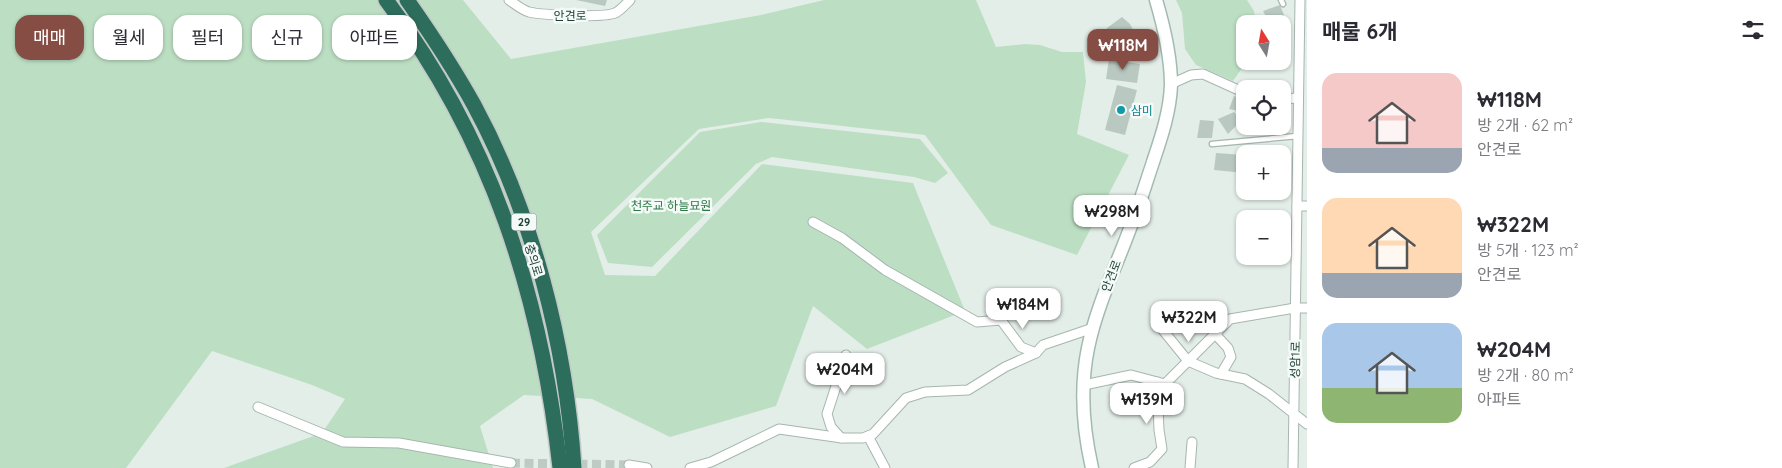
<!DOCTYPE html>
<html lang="ko">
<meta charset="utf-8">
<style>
body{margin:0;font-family:Quicksand,"Noto Sans KR",sans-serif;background:#f7f7f7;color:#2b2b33;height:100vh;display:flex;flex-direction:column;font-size:19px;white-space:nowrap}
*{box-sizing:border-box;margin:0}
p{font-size:16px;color:#7c7c81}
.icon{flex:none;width:28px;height:28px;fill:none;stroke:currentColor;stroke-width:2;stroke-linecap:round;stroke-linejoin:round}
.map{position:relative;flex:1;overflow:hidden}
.sheet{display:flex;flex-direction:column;background:#fff;width:475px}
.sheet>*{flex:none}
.top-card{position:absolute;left:15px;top:15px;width:475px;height:45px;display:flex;gap:10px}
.needle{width:32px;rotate:349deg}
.controls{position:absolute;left:1236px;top:15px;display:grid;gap:10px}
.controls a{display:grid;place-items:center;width:55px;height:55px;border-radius:10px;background:#fff;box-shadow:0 1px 4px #0004;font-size:25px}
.price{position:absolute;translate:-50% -42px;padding:0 11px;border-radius:10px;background:#fff;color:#222;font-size:16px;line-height:32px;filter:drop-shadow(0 1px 2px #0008)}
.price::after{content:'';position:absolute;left:50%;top:30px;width:15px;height:11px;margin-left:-8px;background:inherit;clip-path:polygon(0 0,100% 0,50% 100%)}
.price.selected{background:#864d45;color:#fff}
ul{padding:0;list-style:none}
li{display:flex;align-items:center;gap:15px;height:125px;padding:0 15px}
li span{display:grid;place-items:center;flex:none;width:140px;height:100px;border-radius:15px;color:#555}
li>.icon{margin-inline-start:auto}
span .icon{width:60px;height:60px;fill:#fffc;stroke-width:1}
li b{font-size:21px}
h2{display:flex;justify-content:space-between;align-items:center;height:60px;padding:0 15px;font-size:21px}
.chip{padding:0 18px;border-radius:15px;background:#fff;box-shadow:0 1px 4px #0004;font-size:18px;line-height:45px}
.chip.selected{background:#864d45;color:#fff}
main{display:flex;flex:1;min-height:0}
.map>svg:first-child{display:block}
</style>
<main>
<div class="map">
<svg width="1307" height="468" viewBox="0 0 1307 468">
<rect width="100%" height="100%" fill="#e4eee8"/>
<g fill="#bcdfc3">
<path d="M0,0h463l48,59 250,-44 63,-15h152l20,47 29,-3 15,1 22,7h21l3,30 -9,52 52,21 -52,100 -86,-30 -66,-90 -156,-17 -70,11 -108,103 14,43 50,1 107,-112 151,19 52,128 -98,38 -54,-43 -37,100 -106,31 -78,-38 -68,-4 -44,31 13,42h-269l98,-35 23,-34 -33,-14 -100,-34 -86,117h-126z"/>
<path d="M1176,0h71l7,11 2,13h-11v37h2l-14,20 -37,-16 -11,-16 -3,-36z"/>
<path d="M761,122l159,17 28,34 -13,10 -21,-6 -142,-20 -16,7 -104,103 -44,-4 -11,-28 103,-103z"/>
</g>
<g fill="#b9c9c1">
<path d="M576,0h31l-2,6z"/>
<path d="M1280,5l9,23 -7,3v-7h-12l-7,-13z"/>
<path d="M1122,17l8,7 10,19 -13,12 -19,-4 -1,-23z"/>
<path d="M1109,59l31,5 -3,19 -31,-4z"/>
<path d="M1117,85l20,5 -12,45 -20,-5z"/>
<path d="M1234,96l11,4 -1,12 -15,-3z"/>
<path d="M1288,106l2,12 -8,2v-13z"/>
<path d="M1234,112l7,9 -13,13 -10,-15z"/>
<path d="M1200,120l14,1 -2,17h-15z"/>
<path d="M1216,153l29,2v18l-31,-3z"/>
</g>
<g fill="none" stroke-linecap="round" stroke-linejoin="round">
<path stroke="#bdcbc4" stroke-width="9" stroke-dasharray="9 4.5" stroke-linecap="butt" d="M511,463l118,2"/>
<defs>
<g id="lane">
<path d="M1281,0l2,4"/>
<path d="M1212,144l86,-8"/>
</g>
<g id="street">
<path d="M509,0c6,4 13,10 20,12 13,3 74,6 86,1 5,-2 11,-9 15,-13"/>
<path d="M1171,84l20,-9 12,-1 42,19"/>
<path d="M1282,99l16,-1"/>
<path d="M1297,206h10"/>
<path d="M813,222l29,16 43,32 92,52 24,-2 20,27 15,6"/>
<path d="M1158,324l30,37 28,12 29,6 24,15 38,30"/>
<path d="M1215,334l13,14 3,9 -10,17"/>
<path d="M1084,385l47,-10 34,9 65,-65 65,-11h12"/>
<path d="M258,407l85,35 56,1 112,20"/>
<path d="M868,436l17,32"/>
<path d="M841,438l-10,-11 -4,-13 19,-59"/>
<path d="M629,465l18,3"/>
<path d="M690,468l21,-6 68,-33 63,9h21l10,-4 33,-36 19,-6 43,-2 37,-23 31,-14 7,-8 50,-17"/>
<path d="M1134,468l16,-6 12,-13 -3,-19 -2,-48"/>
<path d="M1190,468l2,-26"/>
<path d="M1293,468l7,-468"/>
</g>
<path id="secondary" d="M1092,468c-9,-39 -12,-81 -4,-120 9,-44 29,-83 44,-125 8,-20 14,-40 21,-61 8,-24 17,-50 18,-77 0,-28 -7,-58 -15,-85"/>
<g id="highway">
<path d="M386,0c106,140 155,296 174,468"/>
<path d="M407,0c24,34 47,69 67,105 59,109 92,240 100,363"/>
</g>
</defs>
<use href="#lane" stroke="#a6b6af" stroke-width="7"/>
<use href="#street" stroke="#a6b6af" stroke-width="11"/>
<use href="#secondary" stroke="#a2bab0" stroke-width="15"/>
<use href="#highway" stroke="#c1cac7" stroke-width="18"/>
<use href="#lane" stroke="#fff" stroke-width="4.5"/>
<use href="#street" stroke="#fff" stroke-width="9"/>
<use href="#secondary" stroke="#fff" stroke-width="12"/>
<use href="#highway" stroke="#2d6d5c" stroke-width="15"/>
</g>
<circle fill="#0f9aa8" stroke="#f4faf7" stroke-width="2" cx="1121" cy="110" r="5"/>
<g text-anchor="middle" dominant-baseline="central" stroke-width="5" stroke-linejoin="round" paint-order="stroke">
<rect fill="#f4faf7" stroke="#617870" stroke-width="1" x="511.5" y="213.5" width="25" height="17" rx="4"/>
<g font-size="11" font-weight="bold" fill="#224036">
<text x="524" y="222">29</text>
</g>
<g font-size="12" fill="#224036" stroke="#f4faf7">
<text x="570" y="15">안견로</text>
<text transform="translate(534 260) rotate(73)">충의로</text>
<text transform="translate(1111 276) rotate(-69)">안견로</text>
<text transform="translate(1295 360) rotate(-89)">성암1로</text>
</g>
<g font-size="12" fill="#0d838f" stroke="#f4faf7" text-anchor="start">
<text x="1131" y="110">삼미</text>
</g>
<g font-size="12" fill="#2b7844" stroke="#f4faf7">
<text x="671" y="205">천주교 하늘묘원</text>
</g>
</g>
</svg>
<div class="controls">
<a><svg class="needle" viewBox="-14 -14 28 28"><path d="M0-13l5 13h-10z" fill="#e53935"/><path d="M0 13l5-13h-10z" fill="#7c7c81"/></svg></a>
<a><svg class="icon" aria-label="locate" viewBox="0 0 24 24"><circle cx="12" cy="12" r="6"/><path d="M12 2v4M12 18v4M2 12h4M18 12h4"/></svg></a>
<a>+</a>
<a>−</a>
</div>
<b class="price selected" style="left:1123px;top:71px">₩118M</b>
<b class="price" style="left:1112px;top:237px">₩298M</b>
<b class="price" style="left:1023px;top:330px">₩184M</b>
<b class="price" style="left:1189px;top:343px">₩322M</b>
<b class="price" style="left:845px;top:395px">₩204M</b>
<b class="price" style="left:1147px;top:425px">₩139M</b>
<div class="top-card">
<a class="chip selected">매매</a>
<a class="chip">월세</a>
<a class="chip">필터</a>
<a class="chip">신규</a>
<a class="chip">아파트</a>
</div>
</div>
<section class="sheet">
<h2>매물 6개<svg class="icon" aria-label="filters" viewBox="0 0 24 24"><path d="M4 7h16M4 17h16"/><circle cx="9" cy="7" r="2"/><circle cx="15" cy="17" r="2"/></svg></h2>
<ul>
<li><span style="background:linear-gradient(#f6c9c9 75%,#9aa5b1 0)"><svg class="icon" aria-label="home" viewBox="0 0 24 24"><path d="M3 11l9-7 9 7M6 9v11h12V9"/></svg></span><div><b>₩118M</b><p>방 2개 · 62 m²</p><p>안견로</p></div></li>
<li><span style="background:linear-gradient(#ffd9b3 75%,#9aa5b1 0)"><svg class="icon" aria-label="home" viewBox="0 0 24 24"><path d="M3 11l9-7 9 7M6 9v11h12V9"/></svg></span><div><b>₩322M</b><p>방 5개 · 123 m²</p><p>안견로</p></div></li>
<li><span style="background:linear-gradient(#a9c7e8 65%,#8fb573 0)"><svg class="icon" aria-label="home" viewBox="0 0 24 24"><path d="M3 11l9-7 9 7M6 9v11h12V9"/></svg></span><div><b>₩204M</b><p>방 2개 · 80 m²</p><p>아파트</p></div></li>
</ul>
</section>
</main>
